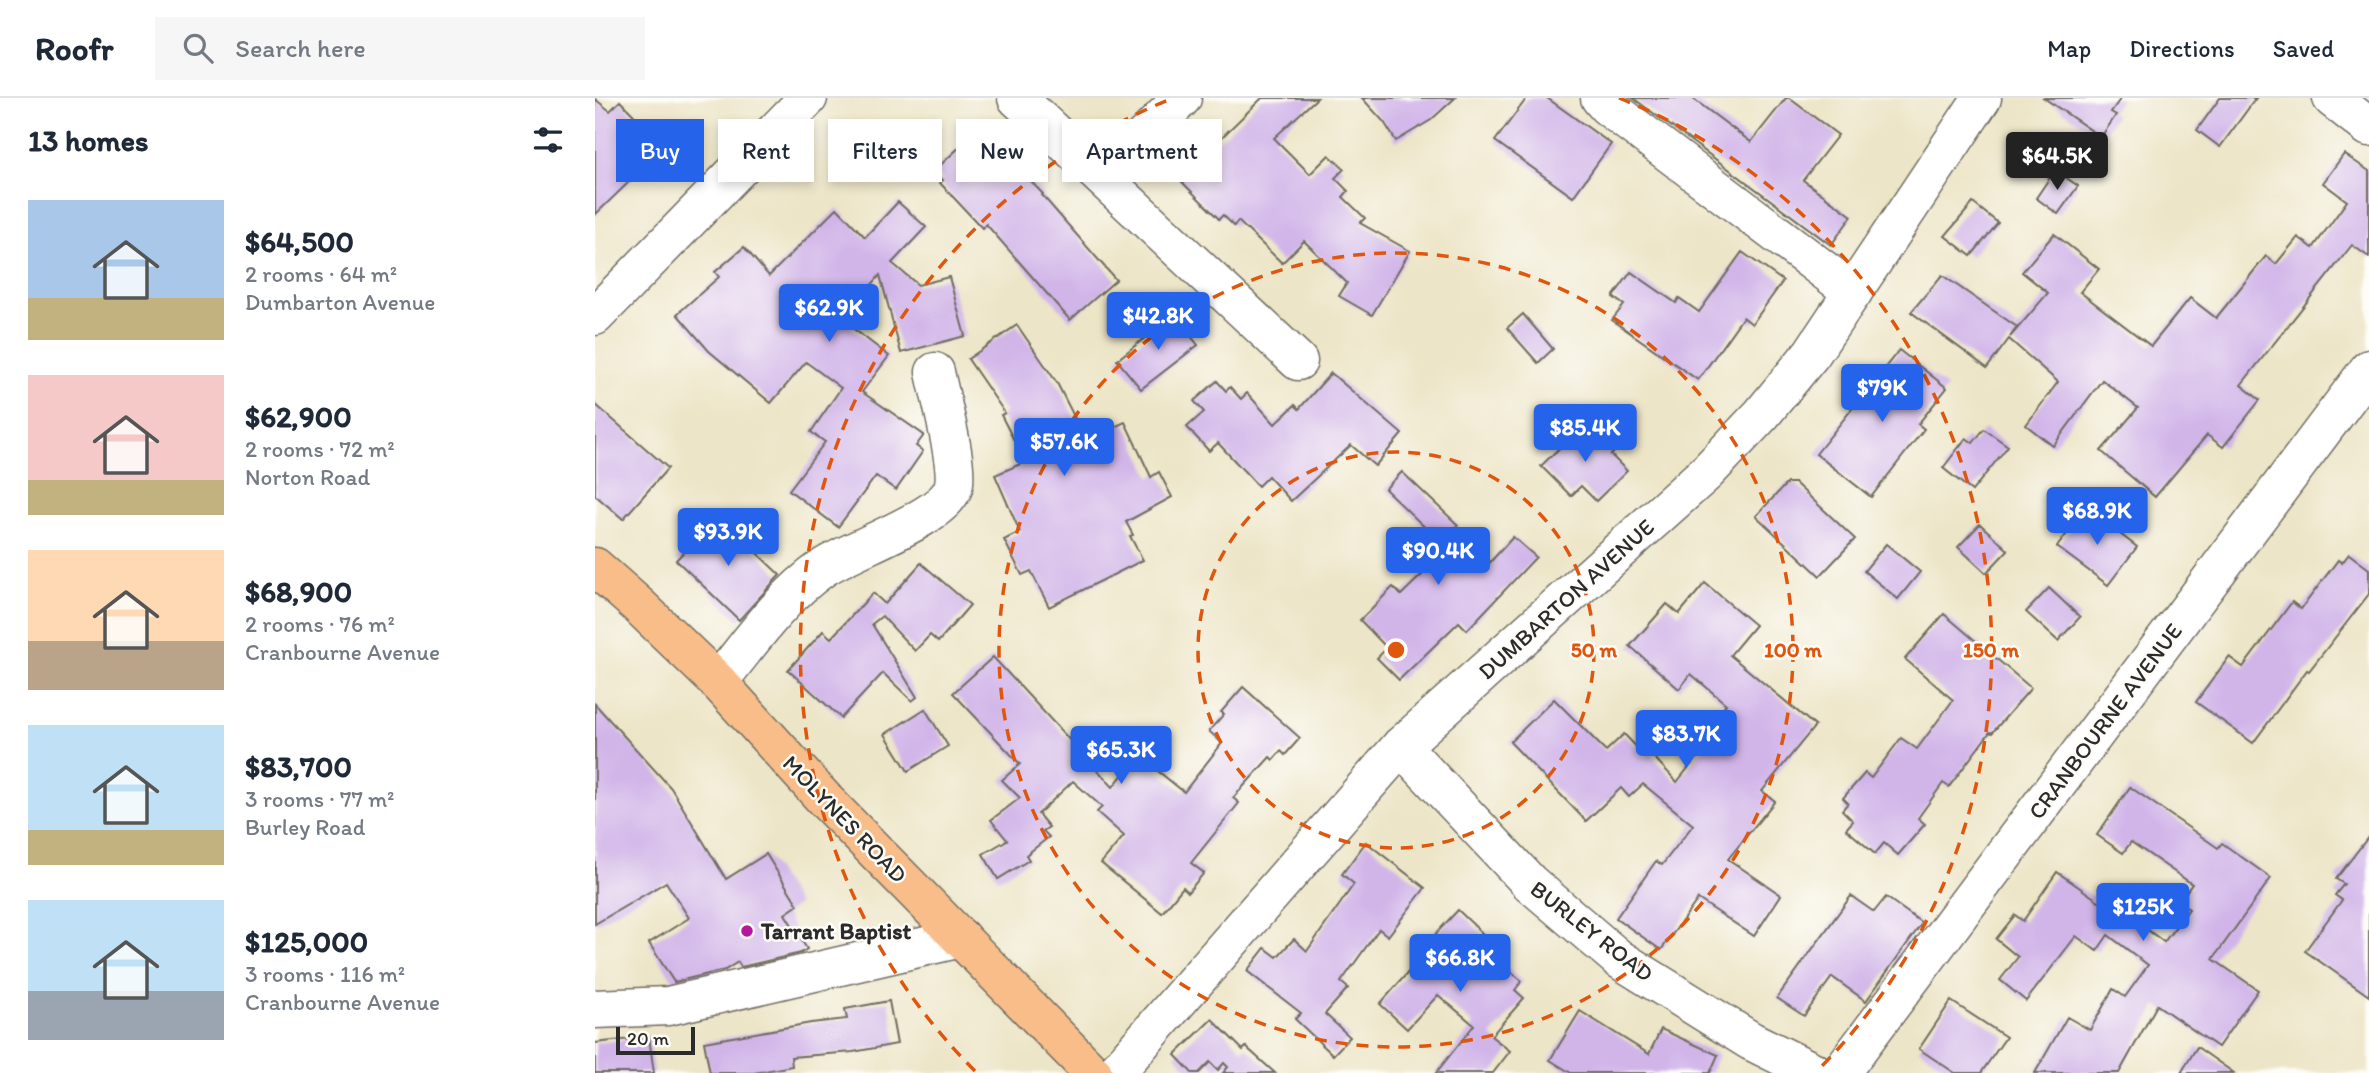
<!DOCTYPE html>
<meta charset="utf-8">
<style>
body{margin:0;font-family:Itim,sans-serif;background:#f6f6f7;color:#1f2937;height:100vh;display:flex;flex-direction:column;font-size:26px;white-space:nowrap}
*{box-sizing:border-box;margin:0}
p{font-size:23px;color:#747a83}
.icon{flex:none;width:38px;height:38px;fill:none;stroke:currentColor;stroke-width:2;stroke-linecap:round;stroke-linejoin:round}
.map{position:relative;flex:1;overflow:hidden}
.side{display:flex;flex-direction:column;background:#fff;width:595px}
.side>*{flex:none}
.hud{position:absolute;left:21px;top:21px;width:665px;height:63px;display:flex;gap:14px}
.scale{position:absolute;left:21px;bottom:18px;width:79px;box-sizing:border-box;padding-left:7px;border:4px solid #2b2b2b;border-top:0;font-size:19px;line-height:24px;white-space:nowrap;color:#2b2b2b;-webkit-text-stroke:5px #fdfcf7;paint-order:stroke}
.price{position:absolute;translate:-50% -60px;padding:0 16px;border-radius:7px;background:#2563eb;color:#fff;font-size:23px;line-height:46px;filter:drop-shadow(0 2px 4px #0008)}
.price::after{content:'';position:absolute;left:50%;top:42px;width:21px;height:16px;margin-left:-10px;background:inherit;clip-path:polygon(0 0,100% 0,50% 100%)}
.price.current{background:#222;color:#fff}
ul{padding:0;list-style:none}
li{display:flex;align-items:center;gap:21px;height:175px;padding:0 28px}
li span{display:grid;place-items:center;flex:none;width:196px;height:140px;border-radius:0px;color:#555}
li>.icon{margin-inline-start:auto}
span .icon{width:84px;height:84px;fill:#fffc;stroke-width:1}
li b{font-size:30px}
h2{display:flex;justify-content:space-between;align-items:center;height:84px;padding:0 28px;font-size:30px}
.chip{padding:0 24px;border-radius:0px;background:#fff;box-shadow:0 4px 10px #0003;font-size:24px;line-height:63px}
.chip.current{background:#2563eb;color:#fff}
header{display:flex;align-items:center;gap:42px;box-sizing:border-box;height:98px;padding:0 35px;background:#fff;border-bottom:2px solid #e0e1e3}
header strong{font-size:33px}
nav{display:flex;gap:38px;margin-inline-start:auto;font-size:24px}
.search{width:490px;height:63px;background:#f6f6f7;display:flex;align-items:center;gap:18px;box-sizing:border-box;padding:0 24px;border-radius:0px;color:#747a83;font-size:26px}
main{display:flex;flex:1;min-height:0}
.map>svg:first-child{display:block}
</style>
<header>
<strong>Roofr</strong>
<div class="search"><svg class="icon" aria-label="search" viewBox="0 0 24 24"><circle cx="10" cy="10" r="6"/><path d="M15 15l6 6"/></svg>Search here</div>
<nav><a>Map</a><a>Directions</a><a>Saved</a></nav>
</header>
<main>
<section class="side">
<h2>13 homes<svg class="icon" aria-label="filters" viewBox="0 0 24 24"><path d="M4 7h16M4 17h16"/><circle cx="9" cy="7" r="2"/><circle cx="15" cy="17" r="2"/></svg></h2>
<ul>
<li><span style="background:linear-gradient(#a9c7e8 70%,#c2b280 0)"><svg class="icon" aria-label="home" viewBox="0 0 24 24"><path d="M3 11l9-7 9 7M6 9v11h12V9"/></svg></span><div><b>$64,500</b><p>2 rooms · 64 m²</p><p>Dumbarton Avenue</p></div></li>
<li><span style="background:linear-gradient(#f6c9c9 75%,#c2b280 0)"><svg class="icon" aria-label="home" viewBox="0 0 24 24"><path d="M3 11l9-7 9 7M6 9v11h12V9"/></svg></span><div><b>$62,900</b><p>2 rooms · 72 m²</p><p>Norton Road</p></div></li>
<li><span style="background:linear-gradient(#ffd9b3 65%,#b9a48a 0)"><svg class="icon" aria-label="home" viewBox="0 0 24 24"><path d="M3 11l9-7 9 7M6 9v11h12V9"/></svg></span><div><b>$68,900</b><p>2 rooms · 76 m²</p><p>Cranbourne Avenue</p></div></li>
<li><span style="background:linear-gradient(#bfe0f5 75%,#c2b280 0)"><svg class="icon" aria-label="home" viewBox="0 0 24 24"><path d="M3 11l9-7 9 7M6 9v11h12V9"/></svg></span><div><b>$83,700</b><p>3 rooms · 77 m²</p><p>Burley Road</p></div></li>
<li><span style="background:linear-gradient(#bfe0f5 65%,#9aa5b1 0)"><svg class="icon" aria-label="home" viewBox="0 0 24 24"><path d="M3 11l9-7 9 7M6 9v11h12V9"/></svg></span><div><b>$125,000</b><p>3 rooms · 116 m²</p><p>Cranbourne Avenue</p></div></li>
</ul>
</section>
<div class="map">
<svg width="1774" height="975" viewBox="0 0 1774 975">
<rect width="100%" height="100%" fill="#fdfcf7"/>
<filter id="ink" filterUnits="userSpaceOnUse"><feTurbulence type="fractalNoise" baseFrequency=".0143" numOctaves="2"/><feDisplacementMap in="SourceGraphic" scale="14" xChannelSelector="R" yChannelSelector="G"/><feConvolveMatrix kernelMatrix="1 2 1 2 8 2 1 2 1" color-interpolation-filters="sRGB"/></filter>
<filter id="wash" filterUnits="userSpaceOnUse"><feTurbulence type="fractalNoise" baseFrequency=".00686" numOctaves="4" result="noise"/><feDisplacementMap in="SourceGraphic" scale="28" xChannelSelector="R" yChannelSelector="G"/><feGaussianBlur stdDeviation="1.57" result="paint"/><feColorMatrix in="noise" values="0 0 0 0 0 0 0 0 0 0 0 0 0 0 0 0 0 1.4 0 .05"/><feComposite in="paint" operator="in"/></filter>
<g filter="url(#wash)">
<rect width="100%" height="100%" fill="#ede5c7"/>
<g id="blocks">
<g fill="#d1b5e9">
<path d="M667,0h55l-43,40 36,36 19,-19 15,14 -9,9 13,13 -5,6 22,21 -5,5 50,28 -38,64 -33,-19 8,-13 -43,-42 -22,22 -44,-42 -4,5 -11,-11 -4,4 -40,-40z"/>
<path d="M767,0h93l-24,22 -35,21 -12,-19z"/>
<path d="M932,0h20l64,46 -38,53 -78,-56z"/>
<path d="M1038,0h59l59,44 35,-44h3l49,37 -35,45 49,36 -21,29z"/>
<path d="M1449,0h77l-10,14 5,3 -15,22z"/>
<path d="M1625,0h36l-36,49 -23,-17z"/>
<path d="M0,1l15,12 10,-10 45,46 -70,68z"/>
<path d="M385,30l63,66 -1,1 74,85 -46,40 -84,-96 -4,4 -42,-45 3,-3 -9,-9z"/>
<path d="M1749,56l25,17v86l-17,-12 -111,140 19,15 -37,47 -16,-12 -52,62 -54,-46 37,-43 -36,-28 -49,66 -27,-21 32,-43 -49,-43 -22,29 -76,-56 31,-37 75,52 -7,10 38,-44 -26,-21 32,-38 45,35 -19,23 71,54 39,-48 26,20 50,-62 10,8 22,-27 15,11 34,-47 -24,-18z"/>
<path d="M1460,72l23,16 -20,28 -22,-16z"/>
<path d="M303,104l28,25 -34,36 26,22 31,-8 16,59 -64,17 -21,-78 -38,45 47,36 -27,36 62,43 -8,11 7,5 -27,39 -20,-14 -38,51 -49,-37 36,-48 -14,-10 30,-44 -35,-26 -35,41 -62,-52 -32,-37 42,-37 -4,-5 29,-25 25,29 68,-68 28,29z"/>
<path d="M1378,105l25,20 -27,33 -26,-20z"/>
<path d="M1147,154l41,29 -31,43 -9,-7 -45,63 -86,-60 12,-15 -11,-8 18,-25 45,31 3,-5 20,14z"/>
<path d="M928,216l30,35 -15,14 -31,-35z"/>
<path d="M579,217l24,30 -57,44 -24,-29z"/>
<path d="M422,227l40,58 29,57 39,-18 26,55 8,-5 13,25 -46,25 7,13 -3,1 13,24 -94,47 -18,-36 -9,4 -18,-35 16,-8 -25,-57 30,-13 -24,-47 4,-2 -37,-54z"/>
<path d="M1304,252l48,38 -29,36 6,5 -53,68 -55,-43z"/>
<path d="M736,275l71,61 -27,32 -24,-21 -60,56 -23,-25 -10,10 -40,-43 -9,8 -22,-24 17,-15 -10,-11 23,-20 9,10 4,-4 11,12 6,-6 28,31 20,-19 4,4z"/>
<path d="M0,306l73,64 -45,51 -28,-24z"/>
<path d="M990,325l29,29 -3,3 16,16 -31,30 -15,-15 -10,10 -30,-30z"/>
<path d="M1389,331l24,17 -36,45 -29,-23 23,-30 7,5z"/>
<path d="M807,374l56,53 -10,10 35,35 30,-33 23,20 -69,73 -8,-8 -60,58 -22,-22 10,-10 -27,-28 33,-33 8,8 31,-30 -11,-12 15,-15 -51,-49z"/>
<path d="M1192,385h8l60,56 -35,37 -64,-60z"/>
<path d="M1491,410l51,39 -29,38 -51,-38z"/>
<path d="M123,418l62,59 -41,45 -63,-60z"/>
<path d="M1385,426l28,26 -22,23 -28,-26z"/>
<path d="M1291,446l34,28 -22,27 -34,-28z"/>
<path d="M1754,456l20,15v25l-60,77 -2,-1 -54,73 -57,-41 33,-45 14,10 49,-65 9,7 37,-49 4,3z"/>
<path d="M326,465l49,42 -32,37 -8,-7 -15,16 -33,-35 -10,8 45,73 -5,4 -29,-28 -42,45 -53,-48 35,-39 8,7 42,-45 12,11z"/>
<path d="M1110,485l50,42 -25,30 85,71 -53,65 13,10 -47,58 53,36 -27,41 -56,-37 -37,51 -45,-32 40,-57 6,4 31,-40 -50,-41 -14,13 -8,-9 -35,33 -76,-79 44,-43 52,52 18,-17 22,23 4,-4 27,29 39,-49 -8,-7 18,-22 -35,-30 -12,15 -49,-43 37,-42 12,10z"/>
<path d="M1454,490l31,29 -22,24 -32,-29z"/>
<path d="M1349,516l87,74 -39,45 -2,-1 -41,55 -6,-4 -25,35 7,6 -27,31 -14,-12 -9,11 -29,-25 7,-8 -11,-11 6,-7 -5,-5 22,-25 6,5 30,-40 16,11 36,-49 -48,-41z"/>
<path d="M398,559l120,130 25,-32 46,37 38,-49 -13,-12 15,-17 -3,-2 22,-25 57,51 -15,17 -4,-4 -8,9 -3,-3 -37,41 6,5 -48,60 13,10 -16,19 -5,-5 -21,26 -61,-50 23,-27 -27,-24 5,-5 -29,-26 -35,33 11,13 -6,4 6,6 -23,18 3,5 -31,19 -15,-25 24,-14 -16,-20 29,-22 -18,-18 18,-16 -67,-71z"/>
<path d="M0,606l76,84 55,91 40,-25 32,51 -13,9 22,35 -6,4 -60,14 -3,-5 -13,8 -51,12 -25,-39 40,-25 -23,-36 -71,42z"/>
<path d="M330,611l23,37 -40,25 -23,-37z"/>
<path d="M1535,689l88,61 4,-5 49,35 -58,81 45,31 -40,57 -61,-42 -38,68h-84l32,-56 23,13 23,-41 12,8 23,-32 -40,-30 -11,16 -21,-15 -50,65 -26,-21 18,-23 -22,-18 19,-24 8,6 34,-49 69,48 3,-4 35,26 25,-33 -10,-7 13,-18 -61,-42 -8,11 -26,-18z"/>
<path d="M1774,738v160l-64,-45 37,-51 -7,-5 9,-11 -8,-5z"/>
<path d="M771,744l59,46 -37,48 -9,-7 -38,53 7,6 -23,26 25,23 -17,18 -38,-36 6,-6 -54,-42 18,-23 12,9 17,-18 13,12 47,-67 -12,-10z"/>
<path d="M1256,798l23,16 12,-15 36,26 -56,78 -34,-24 -28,39 -27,-18z"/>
<path d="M863,812l24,23 -8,8 48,40 -7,9 9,8 -33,38 19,15 -17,22h-57l38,-48 -36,-30 -31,34 -27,-25 39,-44 -4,-4z"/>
<path d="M294,903l8,43 -44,8 -62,5 1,9 -38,7h-44l-6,-31 107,-19 36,-4 -2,-10z"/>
<path d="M1356,903l55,36 -25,36h-26l-36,-24z"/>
<path d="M985,913l69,43 12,-25 57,26 -8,18h-139l-21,-13z"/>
<path d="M617,921l31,31 3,-3 29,26h-52l5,-6 -4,-4 -6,7 -8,-8 -11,11h-7l-17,-18z"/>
<path d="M54,939l5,36h-59v-30z"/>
<path d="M1602,949l37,26h-53z"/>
</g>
</g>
</g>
<g filter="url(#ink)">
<use href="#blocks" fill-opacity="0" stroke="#6f6c62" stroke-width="2"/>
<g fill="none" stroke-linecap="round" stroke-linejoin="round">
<defs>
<g id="minor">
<path d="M422,0l281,263"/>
<path d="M1005,0l7,8 246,186"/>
<path d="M1737,0l37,29"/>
<path d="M508,80l79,-80"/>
<path d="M0,218l213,-218"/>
<path d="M123,584c32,-39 62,-84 105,-114 29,-20 119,-49 130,-80 7,-20 -13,-91 -18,-116"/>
<path d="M806,648l129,137 89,76 132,82 65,32"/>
<path d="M0,911l73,-3 293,-68"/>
<path d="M520,975l286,-327 306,-274 55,-58 50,-61 170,-255"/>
<path d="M1245,975l529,-704"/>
</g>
<path id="major" d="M0,469l43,38 80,77 108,119 267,272"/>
</defs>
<use href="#minor" stroke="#6f6c62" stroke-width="41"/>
<use href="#major" stroke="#6f6c62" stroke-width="41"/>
<use href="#minor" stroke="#fff" stroke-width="38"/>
<use href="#major" stroke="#f8bd88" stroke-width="38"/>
</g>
</g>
<g fill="none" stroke="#df570e" stroke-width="3.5" stroke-dasharray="12 9">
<circle cx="801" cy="552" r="198"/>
<circle cx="801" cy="552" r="397"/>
<path d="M380 973A595 595 0 0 1 578 0M1024 0A595 595 0 0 1 1222 973"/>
</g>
<circle fill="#b5179e" stroke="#fdfcf7" stroke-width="2.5" cx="152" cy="833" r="7"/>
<g text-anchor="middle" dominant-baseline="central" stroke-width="5" stroke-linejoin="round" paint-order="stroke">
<g font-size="23" fill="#2b2b2b" stroke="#fdfcf7">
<text transform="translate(971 501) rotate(-42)">DUMBARTON AVENUE</text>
<text transform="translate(1510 623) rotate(-53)">CRANBOURNE AVENUE</text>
<text transform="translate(250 721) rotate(46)">MOLYNES ROAD</text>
<text transform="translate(997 833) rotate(38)">BURLEY ROAD</text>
</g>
<g font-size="23" font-weight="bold" fill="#2b2b2b" stroke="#fdfcf7" text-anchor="start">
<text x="166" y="833">Tarrant Baptist</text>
</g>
</g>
<circle cx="801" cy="552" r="10" fill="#df570e" stroke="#fdfcf7" stroke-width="3.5"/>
<g font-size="21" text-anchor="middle" font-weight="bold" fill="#df570e" stroke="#fdfcf7" stroke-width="5" stroke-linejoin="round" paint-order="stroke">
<text x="999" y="559">50 m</text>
<text x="1198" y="559">100 m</text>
<text x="1396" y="559">150 m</text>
</g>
</svg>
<div class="scale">20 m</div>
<b class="price current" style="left:1462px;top:94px">$64.5K</b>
<b class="price" style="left:234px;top:246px">$62.9K</b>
<b class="price" style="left:563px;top:254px">$42.8K</b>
<b class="price" style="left:1287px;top:326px">$79K</b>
<b class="price" style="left:990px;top:366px">$85.4K</b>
<b class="price" style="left:469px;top:380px">$57.6K</b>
<b class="price" style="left:1502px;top:449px">$68.9K</b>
<b class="price" style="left:133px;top:470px">$93.9K</b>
<b class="price" style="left:843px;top:489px">$90.4K</b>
<b class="price" style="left:1091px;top:672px">$83.7K</b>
<b class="price" style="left:526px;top:688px">$65.3K</b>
<b class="price" style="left:1548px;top:845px">$125K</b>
<b class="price" style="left:865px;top:896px">$66.8K</b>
<div class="hud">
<a class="chip current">Buy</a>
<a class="chip">Rent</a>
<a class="chip">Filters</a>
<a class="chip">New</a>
<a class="chip">Apartment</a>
</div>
</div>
</main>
